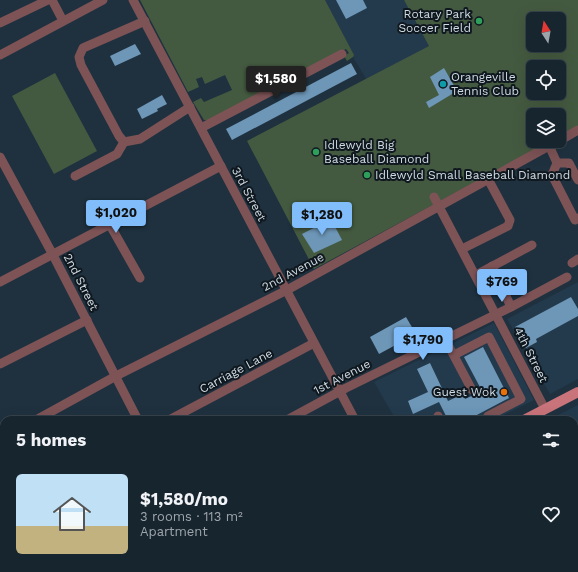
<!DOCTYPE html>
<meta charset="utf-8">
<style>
body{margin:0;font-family:"Work Sans",sans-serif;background:#24313b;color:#f1f3f6;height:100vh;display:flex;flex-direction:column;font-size:15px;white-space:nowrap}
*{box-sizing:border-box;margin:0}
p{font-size:13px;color:#9ea5aa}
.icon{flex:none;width:22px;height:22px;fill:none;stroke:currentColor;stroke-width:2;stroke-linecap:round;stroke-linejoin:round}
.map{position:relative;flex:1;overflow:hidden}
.drawer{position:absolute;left:0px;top:416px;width:578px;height:156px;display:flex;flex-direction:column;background:#17252f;border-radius:12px 12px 0 0;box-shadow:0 4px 16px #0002,0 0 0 1px #36424b}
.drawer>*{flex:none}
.needle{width:26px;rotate:349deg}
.controls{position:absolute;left:526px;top:12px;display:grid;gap:8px}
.controls a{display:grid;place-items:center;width:40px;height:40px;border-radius:6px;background:#17252f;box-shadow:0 4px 16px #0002,0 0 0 1px #36424b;font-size:20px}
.price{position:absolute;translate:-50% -34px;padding:0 9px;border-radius:4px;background:#80bdfa;color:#111;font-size:13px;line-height:26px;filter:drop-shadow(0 1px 2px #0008)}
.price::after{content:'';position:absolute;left:50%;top:24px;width:12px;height:9px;margin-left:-6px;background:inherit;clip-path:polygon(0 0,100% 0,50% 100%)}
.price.active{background:#222;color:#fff}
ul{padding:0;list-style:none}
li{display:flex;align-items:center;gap:12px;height:100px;padding:0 16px}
li span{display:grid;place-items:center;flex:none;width:112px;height:80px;border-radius:6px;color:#555}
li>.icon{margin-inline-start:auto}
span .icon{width:48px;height:48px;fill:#fffc;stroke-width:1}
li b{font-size:17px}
h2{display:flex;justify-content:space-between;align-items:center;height:48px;padding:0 16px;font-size:17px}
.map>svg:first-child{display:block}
</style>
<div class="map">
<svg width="578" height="572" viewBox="0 0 578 572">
<rect width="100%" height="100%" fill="#1f313f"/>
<g fill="#233a4d">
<path d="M325,0h79l25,46 -62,34 -14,-23 1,-2z"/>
<path d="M578,282v97l-28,15 -43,-75z"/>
<path d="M494,323l40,77 -40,20h-98l-22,-38z"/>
<path d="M578,405v57l-4,1v-43h-26z"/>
<path d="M114,568h245l-3,4h-250z"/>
</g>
<g fill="#445a40" fill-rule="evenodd">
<path d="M140,0h185l29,55 -1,2 -6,4 -3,-5 5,-3 -3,-4 -136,71h-6l-11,-18 8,-4 3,4 28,-12 -7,-15 -20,9 -3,-7 -6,2 3,8 -11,5z"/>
<path d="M404,0h174v126l-19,11v-22h-26v26h18l-237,128 -67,-128 182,-95zM533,19h26v26h-26zM533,67h26v26h-26z"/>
<path d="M55,73l42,78 -43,23 -42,-78z"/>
</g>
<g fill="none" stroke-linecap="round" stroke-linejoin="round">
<g stroke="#7b90ae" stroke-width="2">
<path d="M574,476l4,-2"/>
<path d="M416,572l6,-4"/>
</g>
</g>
<g fill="#6d96b7">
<path d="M336,0h27l4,8 -21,11z"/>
<path d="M135,44l6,10 -26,12 -5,-10z"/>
<path d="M351,63l6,11 -125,66 -6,-11z"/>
<path d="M444,68l13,23 -28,17 -3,-6 13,-7 -9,-18z"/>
<path d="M162,95l5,9 -10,5 1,2 -16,8 -5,-10z"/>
<path d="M331,219l11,21 -28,13 -12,-19z"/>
<path d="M571,297l7,12v7l-42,23 1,3 -11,6 -11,-21z"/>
<path d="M406,317l10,17 -37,20 -9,-17z"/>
<path d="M483,347l26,51 -36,19 2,3h-27l-9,-18 -26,12 -5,-13 20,-9 -11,-23 13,-6 18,38 15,-7 2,5 17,-8 -18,-34z"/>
</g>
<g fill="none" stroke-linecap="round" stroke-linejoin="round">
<g stroke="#7d5356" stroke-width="9">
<path d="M52,0l9,17"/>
<path d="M133,0l222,420"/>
<path d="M145,21l-62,27 -4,9 2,8 38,71 5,6 16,-3 50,-32"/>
<path d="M0,23l48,-23"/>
<path d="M0,55l103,-55"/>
<path d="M201,128l141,-74"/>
<path d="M547,141l10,22 -5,12 23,45 3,-2"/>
<path d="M559,141l19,-11"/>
<path d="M0,157l53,98 85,165"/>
<path d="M557,163h12l9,17"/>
<path d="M75,176l42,-22 7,-12"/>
<path d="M434,197l111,212"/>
<path d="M110,225l30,53"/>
<path d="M462,249l46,-23 2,-6 -22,-41"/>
<path d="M572,263l6,-4"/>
<path d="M492,266l19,41 56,-30"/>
<path d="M476,275l56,-30"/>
<path d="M0,282l221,-116"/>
<path d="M445,339l27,51"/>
<path d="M454,355l35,-18 32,62 -33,17 2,4"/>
<path d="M0,364l87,-44"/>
<path d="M438,416l2,4"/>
<path d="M36,420l80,-44 171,-86 271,-149"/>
<path d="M169,420l145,-77"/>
<path d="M287,420l59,-32 165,-81"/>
<path d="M0,440l4,-2"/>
<path d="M0,510l4,-2"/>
<path d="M0,522l4,7"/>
<path d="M212,568l3,4"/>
<path d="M381,568l3,4"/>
<path d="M503,568l3,4"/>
<path d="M0,571l7,-3"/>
<path d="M113,572l7,-4"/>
<path d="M364,572l4,-4"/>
<path d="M448,572l4,-4"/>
</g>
<g stroke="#c9737a" stroke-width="10">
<path d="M524,420l54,-28"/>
<path d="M226,572l7,-4"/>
<path d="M243,572l7,-4"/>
</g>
</g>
<g fill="#2e9e5b" stroke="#10181f" stroke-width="1.5">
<circle cx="479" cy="21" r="4"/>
<circle cx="316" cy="152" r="4"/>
<circle cx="367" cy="175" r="4"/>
</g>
<circle fill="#0f9aa8" stroke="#10181f" stroke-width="1.5" cx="443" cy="84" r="4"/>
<circle fill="#e8710a" stroke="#10181f" stroke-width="1.5" cx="504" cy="392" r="4"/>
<g text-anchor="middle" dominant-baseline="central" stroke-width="4" stroke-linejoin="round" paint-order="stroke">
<g font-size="12" fill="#cfdae3" stroke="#10181f" text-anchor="start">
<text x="471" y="14" text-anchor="end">Rotary Park<tspan x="471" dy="14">Soccer Field</tspan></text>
<text x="451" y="77">Orangeville<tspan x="451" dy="14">Tennis Club</tspan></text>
<text x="324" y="145">Idlewyld Big<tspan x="324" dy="14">Baseball Diamond</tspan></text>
<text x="375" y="175">Idlewyld Small Baseball Diamond</text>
<text x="496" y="392" text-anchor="end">Guest Wok</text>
</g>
<g font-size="12" fill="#cfdae3" stroke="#10181f">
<text transform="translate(249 194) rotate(62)">3rd Street</text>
<text transform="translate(293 272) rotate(-28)">2nd Avenue</text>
<text transform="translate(81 282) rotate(63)">2nd Street</text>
<text transform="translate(531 355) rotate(63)">4th Street</text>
<text transform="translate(236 371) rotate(-28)">Carriage Lane</text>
<text transform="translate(342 377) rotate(-27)">1st Avenue</text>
</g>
</g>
</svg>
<div class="controls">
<a><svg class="needle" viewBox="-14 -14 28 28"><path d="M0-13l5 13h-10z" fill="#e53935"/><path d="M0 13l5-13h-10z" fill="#9ea5aa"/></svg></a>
<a><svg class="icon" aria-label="locate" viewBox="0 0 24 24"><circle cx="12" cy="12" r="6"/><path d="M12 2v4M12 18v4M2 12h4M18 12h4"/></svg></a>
<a><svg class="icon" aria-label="layers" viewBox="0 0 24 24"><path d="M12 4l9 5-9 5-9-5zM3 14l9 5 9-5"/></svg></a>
</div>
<b class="price active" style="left:276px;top:100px">$1,580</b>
<b class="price" style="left:116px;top:234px">$1,020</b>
<b class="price" style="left:322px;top:236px">$1,280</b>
<b class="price" style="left:502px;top:303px">$769</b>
<b class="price" style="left:423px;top:361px">$1,790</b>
<section class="drawer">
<h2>5 homes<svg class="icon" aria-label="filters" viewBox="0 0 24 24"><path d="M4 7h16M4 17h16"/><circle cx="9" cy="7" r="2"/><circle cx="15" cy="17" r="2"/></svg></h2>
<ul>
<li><span style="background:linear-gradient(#bfe0f5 65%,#c2b280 0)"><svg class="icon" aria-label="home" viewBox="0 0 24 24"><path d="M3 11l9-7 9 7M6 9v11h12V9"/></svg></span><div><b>$1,580/mo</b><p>3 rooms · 113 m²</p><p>Apartment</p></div><svg class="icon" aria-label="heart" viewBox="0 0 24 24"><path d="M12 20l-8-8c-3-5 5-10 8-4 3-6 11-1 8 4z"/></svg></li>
</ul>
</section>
</div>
